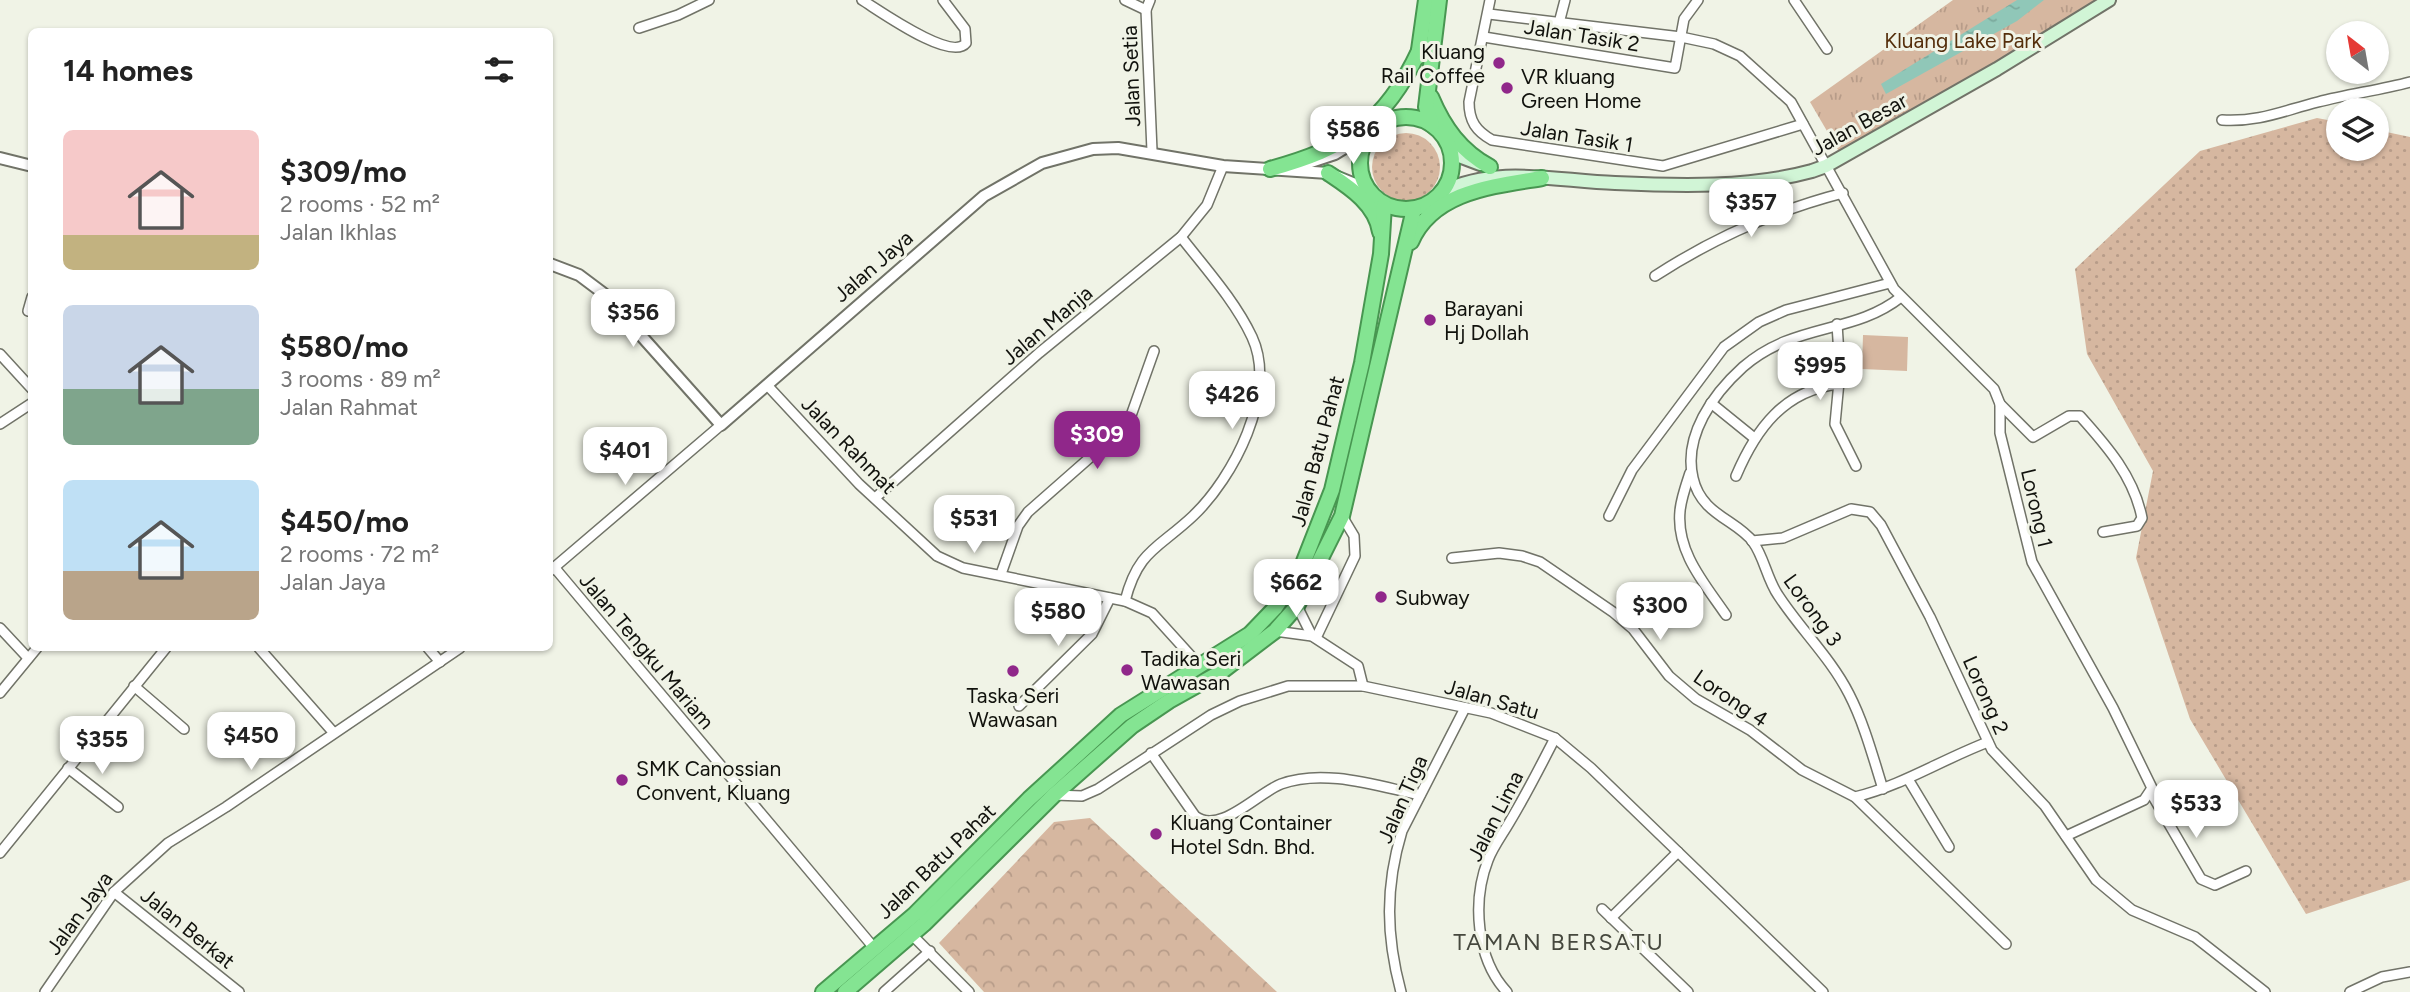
<!DOCTYPE html>
<meta charset="utf-8">
<style>
body{margin:0;font-family:Figtree,sans-serif;background:#f6f6f6;color:#222;height:100vh;display:flex;flex-direction:column;font-size:26px;white-space:nowrap}
*{box-sizing:border-box;margin:0}
p{font-size:23px;color:#767676}
.icon{flex:none;width:38px;height:38px;fill:none;stroke:currentColor;stroke-width:2;stroke-linecap:round;stroke-linejoin:round}
.map{position:relative;flex:1;overflow:hidden}
.sheet{position:absolute;left:28px;top:28px;width:525px;height:623px;display:flex;flex-direction:column;background:#fff;border-radius:10px;box-shadow:0 2px 5px #0004}
.sheet>*{flex:none}
.needle{width:46px;rotate:329deg}
.buttons{position:absolute;left:2326px;top:21px;display:grid;gap:14px}
.buttons a{display:grid;place-items:center;width:63px;height:63px;border-radius:50%;background:#fff;box-shadow:0 2px 5px #0004;font-size:35px}
.price{position:absolute;translate:-50% -60px;padding:0 16px;border-radius:14px;background:#fff;color:#222;font-size:23px;line-height:46px;filter:drop-shadow(0 2px 4px #0008)}
.price::after{content:'';position:absolute;left:50%;top:42px;width:21px;height:16px;margin-left:-10px;background:inherit;clip-path:polygon(0 0,100% 0,50% 100%)}
.price.on{background:#90278a;color:#fff}
ul{padding:0;list-style:none}
li{display:flex;align-items:center;gap:21px;height:175px;padding:0 35px}
li span{display:grid;place-items:center;flex:none;width:196px;height:140px;border-radius:10px;color:#555}
li>.icon{margin-inline-start:auto}
span .icon{width:84px;height:84px;fill:#fffc;stroke-width:1}
li b{font-size:30px}
h2{display:flex;justify-content:space-between;align-items:center;height:84px;padding:0 35px;font-size:30px}
.map>svg:first-child{display:block}
</style>
<div class="map">
<svg width="2410" height="992" viewBox="0 0 2410 992">
<defs>
<pattern id="grass-dots" width="8" height="8" patternUnits="userSpaceOnUse" patternTransform="scale(1.75)"><rect width="8" height="8" fill="#d6b7a0"/><path d="M2 2h.1M6 6h.1" fill="none" stroke="#b79c89" stroke-width="1.8" stroke-linecap="round"/></pattern>
<pattern id="forest-crowns" width="20" height="18" patternUnits="userSpaceOnUse" patternTransform="scale(1.75)"><rect width="20" height="18" fill="#d6b7a0"/><path d="M2 6a3 3 0 1 1 6 0M12 15a3 3 0 1 1 6 0" fill="none" stroke="#b79c89"/></pattern>
<pattern id="park-tufts" width="24" height="20" patternUnits="userSpaceOnUse" patternTransform="scale(1.75)"><rect width="24" height="20" fill="#d6b7a0"/><path d="M3 7l-1-3M5 7V3M7 7l1-3M15 17l-1-3M17 17v-4M19 17l1-3" fill="none" stroke="#b79c89"/></pattern>
<pattern id="water-ripples" width="26" height="14" patternUnits="userSpaceOnUse" patternTransform="scale(1.75)"><rect width="26" height="14" fill="#90c7b8"/><path d="M2 4q2-2 4 0t4 0M15 11q2-2 4 0t4 0" fill="none" stroke="#7baa9d"/></pattern>
</defs>
<rect width="100%" height="100%" fill="#f0f3e6"/>
<g fill="url(#grass-dots)">
<path d="M2317,118l21,4v27h38l1,-19 33,7v743l-104,34 -116,-195 -54,-161 17,-87 -66,-117 -12,-85 125,-118z"/>
<circle cx="1406" cy="167" r="34"/>
</g>
<path fill="url(#forest-crowns)" d="M1090,818l187,174h-293l-45,-49 115,-121z"/>
<path fill="url(#park-tufts)" d="M1953,0h150l-262,155 -31,-53z"/>
<path fill="#d6b7a0" d="M1863,335l45,2 -1,34 -45,-2z"/>
<path fill="url(#water-ripples)" d="M2017,0h27l-27,21 -131,73 -5,-10z"/>
<g fill="none" stroke-linecap="round" stroke-linejoin="round">
<defs>
<g id="minor">
<path d="M862,0c18,11 89,62 104,43l-1,-14 -22,-29"/>
<path d="M1125,0l21,10"/>
<path d="M1150,0l-4,10 6,141"/>
<path d="M1490,0l-21,102c0,19 7,29 23,38l171,26 140,-42"/>
<path d="M1794,0l33,49"/>
<path d="M1489,14l192,23 33,7 26,12 51,46 103,187 100,100 6,15v29l32,129 81,146 39,80 -8,12 -78,36"/>
<path d="M1559,23l6,-23"/>
<path d="M639,28l39,-13 31,-15"/>
<path d="M1484,37l191,31 9,-49 14,-19"/>
<path d="M2222,120c38,2 60,-9 96,-18 31,-8 62,-12 92,-20"/>
<path d="M1655,276c60,-39 119,-65 188,-83"/>
<path d="M28,311l4,-14"/>
<path d="M1837,324l3,47 -5,53 21,42"/>
<path d="M0,354l32,35"/>
<path d="M767,385l92,99 78,72 26,12 162,33 27,12 48,53"/>
<path d="M1711,403l42,34"/>
<path d="M2000,404l33,33 36,-21h11c27,30 54,61 62,102l-5,8 -34,6"/>
<path d="M0,424l32,-21"/>
<path d="M1690,473c-4,12 -9,26 -10,38 -4,41 25,73 46,104"/>
<path d="M1736,476c20,-47 48,-86 103,-92"/>
<path d="M875,498l164,-145 142,-116 26,-32 16,-39"/>
<path d="M1609,516l23,-46 92,-123 35,-25 27,-12 104,-27"/>
<path d="M1752,541l31,-3 68,-29 19,3 11,13 49,92 62,133 53,56 51,74 36,30 63,27 70,55"/>
<path d="M1452,558l47,-5 23,3 18,6 73,50 20,17 36,47 27,23 54,31 52,40 53,27 151,147"/>
<path d="M554,567l321,382"/>
<path d="M550,571l171,-146"/>
<path d="M1001,574l17,-48 10,-14 100,-88 26,-73"/>
<path d="M1125,601c13,-51 33,-52 68,-85 40,-38 85,-123 59,-179 -17,-36 -46,-68 -71,-100"/>
<path d="M1297,606l15,30"/>
<path d="M0,628l28,30"/>
<path d="M1275,631l37,5 46,30 5,20"/>
<path d="M1316,638l39,-82 -1,-20 -12,-20"/>
<path d="M259,648l74,84"/>
<path d="M428,648l12,14"/>
<path d="M134,686l50,43"/>
<path d="M0,693l37,-45"/>
<path d="M1019,706l73,-72 18,-36"/>
<path d="M1151,753l44,63c25,19 61,-22 86,-32 43,-16 96,2 139,11"/>
<path d="M68,768l50,39"/>
<path d="M1908,779l41,68"/>
<path d="M1883,789c-10,-32 -19,-66 -34,-95 -19,-37 -49,-65 -71,-99 -11,-16 -14,-38 -25,-53 -16,-22 -52,-27 -60,-64 -10,-42 20,-84 50,-111 52,-45 110,-32 158,-70"/>
<path d="M2151,793l50,86 14,6 31,-14"/>
<path d="M1054,795l28,1 16,-7 113,-74 29,-14 48,-15h75l128,27 64,25 36,30 232,224"/>
<path d="M1855,797c46,-11 88,-38 133,-55"/>
<path d="M0,853l166,-205"/>
<path d="M114,892l125,100"/>
<path d="M1602,909l86,83"/>
<path d="M1611,918l67,-66"/>
<path d="M912,935l57,57"/>
<path d="M45,992l69,-100 54,-49 58,-36 234,-159"/>
<path d="M884,992l46,-41"/>
<path d="M1401,992c-15,-56 -16,-105 1,-161l63,-123"/>
<path d="M1507,992c-31,-33 -35,-91 -19,-132 5,-13 14,-25 21,-37 17,-28 31,-56 46,-85"/>
<path d="M2350,992l32,-15 28,-5"/>
</g>
<g id="tertiary">
<path d="M0,158l32,8"/>
<path d="M1299,166l36,-12 36,-22"/>
<path d="M550,264l29,11 24,18 118,132 263,-229 58,-33 51,-14 25,-1 105,18 105,7 39,16"/>
</g>
<g id="secondary">
<path d="M1451,153l29,11"/>
<path d="M1442,192c56,-27 114,-11 173,-9 64,3 135,5 197,-12l14,-5 171,-97 112,-69"/>
</g>
<g id="trunk">
<path d="M1418,57l8,-57"/>
<path d="M1431,97c13,31 30,54 59,70"/>
<circle cx="1406" cy="163" r="46"/>
<path d="M1432,125l-6,-18 13,-107"/>
<path d="M1270,169c76,-21 115,-45 149,-118"/>
<path d="M1328,173c21,14 48,31 52,59"/>
<path d="M1411,242c22,-51 83,-56 131,-64"/>
<path d="M823,992l92,-78 114,-115 92,-84 129,-81 25,-26 26,-39 31,-79 30,-127 19,-109 3,-49"/>
<path d="M845,992l79,-68 130,-129 78,-69 37,-25 52,-29 54,-41 22,-25 45,-90 72,-307"/>
</g>
</defs>
<use href="#minor" stroke="#717368" stroke-width="12"/>
<use href="#tertiary" stroke="#717368" stroke-width="14"/>
<use href="#secondary" stroke="#717368" stroke-width="16"/>
<use href="#trunk" stroke="#489651" stroke-width="18"/>
<use href="#minor" stroke="#fff" stroke-width="9"/>
<use href="#tertiary" stroke="#fff" stroke-width="10"/>
<use href="#secondary" stroke="#d1f5d6" stroke-width="12"/>
<use href="#trunk" stroke="#84e492" stroke-width="14"/>
</g>
<g fill="#90278a" stroke="#f0f3e6" stroke-width="2.5">
<circle cx="1499" cy="63" r="7"/>
<circle cx="1507" cy="88" r="7"/>
<circle cx="1430" cy="320" r="7"/>
<circle cx="1381" cy="597" r="7"/>
<circle cx="1127" cy="670" r="7"/>
<circle cx="1013" cy="671" r="7"/>
<circle cx="622" cy="780" r="7"/>
<circle cx="1156" cy="834" r="7"/>
</g>
<g text-anchor="middle" dominant-baseline="central" stroke-width="6" stroke-linejoin="round" paint-order="stroke">
<g font-size="21" fill="#11120d" stroke="#f0f3e6">
<text transform="translate(1582 35) rotate(9)">Jalan Tasik 2</text>
<text transform="translate(1131 76) rotate(-92)">Jalan Setia</text>
<text transform="translate(1859 124) rotate(-29)">Jalan Besar</text>
<text transform="translate(1577 136) rotate(9)">Jalan Tasik 1</text>
<text transform="translate(873 266) rotate(-41)">Jalan Jaya</text>
<text transform="translate(1047 325) rotate(-40)">Jalan Manja</text>
<text transform="translate(849 445) rotate(46)">Jalan Rahmat</text>
<text transform="translate(1317 451) rotate(-75)">Jalan Batu Pahat</text>
<text transform="translate(2037 508) rotate(77)">Lorong 1</text>
<text transform="translate(1813 610) rotate(54)">Lorong 3</text>
<text transform="translate(647 651) rotate(50)">Jalan Tengku Mariam</text>
<text transform="translate(1986 695) rotate(66)">Lorong 2</text>
<text transform="translate(1731 698) rotate(34)">Lorong 4</text>
<text transform="translate(1492 699) rotate(16)">Jalan Satu</text>
<text transform="translate(1402 799) rotate(-66)">Jalan Tiga</text>
<text transform="translate(1495 816) rotate(-63)">Jalan Lima</text>
<text transform="translate(936 861) rotate(-44)">Jalan Batu Pahat</text>
<text transform="translate(79 913) rotate(-54)">Jalan Jaya</text>
<text transform="translate(188 928) rotate(39)">Jalan Berkat</text>
</g>
<g font-size="21" fill="#542e0b" stroke="#f0f3e6">
<text x="1963" y="40">Kluang Lake Park</text>
</g>
<g font-size="21" fill="#11120d" stroke="#f0f3e6" text-anchor="start">
<text x="1485" y="51" text-anchor="end">Kluang<tspan x="1485" dy="24">Rail Coffee</tspan></text>
<text x="1521" y="76">VR kluang<tspan x="1521" dy="24">Green Home</tspan></text>
<text x="1444" y="308">Barayani<tspan x="1444" dy="24">Hj Dollah</tspan></text>
<text x="1395" y="597">Subway</text>
<text x="1141" y="658">Tadika Seri<tspan x="1141" dy="24">Wawasan</tspan></text>
<text x="1013" y="695" text-anchor="middle">Taska Seri<tspan x="1013" dy="24">Wawasan</tspan></text>
<text x="636" y="768">SMK Canossian<tspan x="636" dy="24">Convent, Kluang</tspan></text>
<text x="1170" y="822">Kluang Container<tspan x="1170" dy="24">Hotel Sdn. Bhd.</tspan></text>
</g>
<g font-size="23" letter-spacing="2" fill="#46483e" stroke="#f0f3e6">
<text x="1559" y="942">TAMAN BERSATU</text>
</g>
</g>
</svg>
<div class="buttons">
<a><svg class="needle" viewBox="-14 -14 28 28"><path d="M0-13l5 13h-10z" fill="#e53935"/><path d="M0 13l5-13h-10z" fill="#767676"/></svg></a>
<a><svg class="icon" aria-label="layers" viewBox="0 0 24 24"><path d="M12 4l9 5-9 5-9-5zM3 14l9 5 9-5"/></svg></a>
</div>
<b class="price" style="left:1353px;top:166px">$586</b>
<b class="price" style="left:1751px;top:239px">$357</b>
<b class="price" style="left:633px;top:349px">$356</b>
<b class="price" style="left:1820px;top:402px">$995</b>
<b class="price" style="left:1232px;top:431px">$426</b>
<b class="price on" style="left:1097px;top:471px">$309</b>
<b class="price" style="left:625px;top:487px">$401</b>
<b class="price" style="left:974px;top:555px">$531</b>
<b class="price" style="left:1296px;top:619px">$662</b>
<b class="price" style="left:1660px;top:642px">$300</b>
<b class="price" style="left:1058px;top:648px">$580</b>
<b class="price" style="left:251px;top:772px">$450</b>
<b class="price" style="left:102px;top:776px">$355</b>
<b class="price" style="left:2196px;top:840px">$533</b>
<section class="sheet">
<h2>14 homes<svg class="icon" aria-label="filters" viewBox="0 0 24 24"><path d="M4 7h16M4 17h16"/><circle cx="9" cy="7" r="2"/><circle cx="15" cy="17" r="2"/></svg></h2>
<ul>
<li><span style="background:linear-gradient(#f6c9c9 75%,#c2b280 0)"><svg class="icon" aria-label="home" viewBox="0 0 24 24"><path d="M3 11l9-7 9 7M6 9v11h12V9"/></svg></span><div><b>$309/mo</b><p>2 rooms · 52 m²</p><p>Jalan Ikhlas</p></div></li>
<li><span style="background:linear-gradient(#c9d6e8 60%,#7fa58c 0)"><svg class="icon" aria-label="home" viewBox="0 0 24 24"><path d="M3 11l9-7 9 7M6 9v11h12V9"/></svg></span><div><b>$580/mo</b><p>3 rooms · 89 m²</p><p>Jalan Rahmat</p></div></li>
<li><span style="background:linear-gradient(#bfe0f5 65%,#b9a48a 0)"><svg class="icon" aria-label="home" viewBox="0 0 24 24"><path d="M3 11l9-7 9 7M6 9v11h12V9"/></svg></span><div><b>$450/mo</b><p>2 rooms · 72 m²</p><p>Jalan Jaya</p></div></li>
</ul>
</section>
</div>
